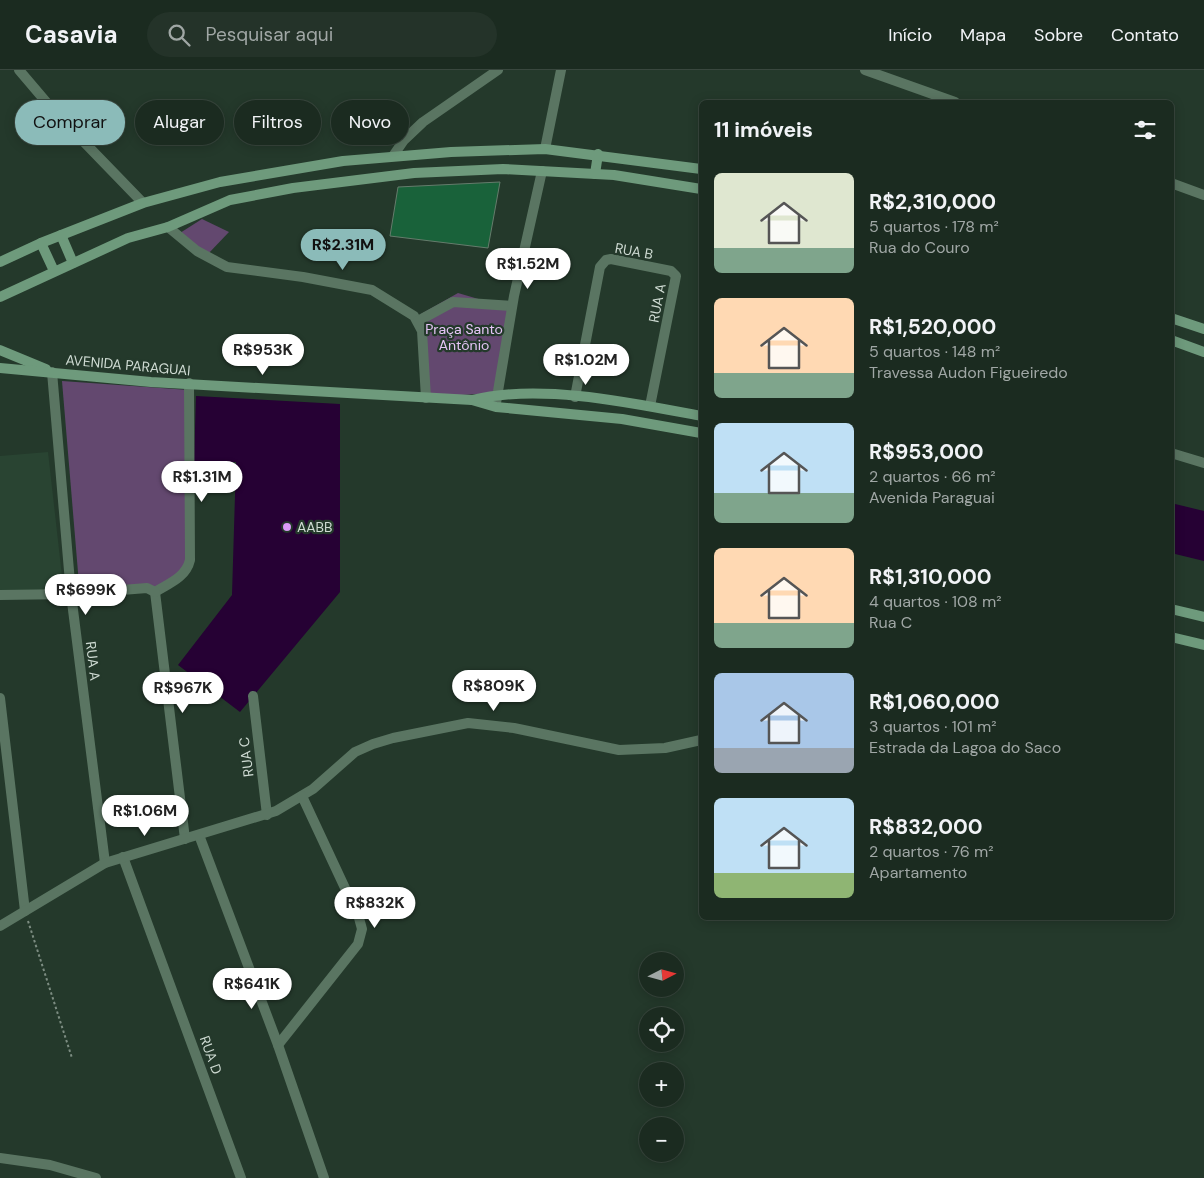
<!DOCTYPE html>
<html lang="pt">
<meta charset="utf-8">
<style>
body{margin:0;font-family:"DM Sans",sans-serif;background:#243329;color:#f1f3f6;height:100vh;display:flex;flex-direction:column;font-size:19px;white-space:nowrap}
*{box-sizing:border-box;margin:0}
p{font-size:16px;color:#a0a7a5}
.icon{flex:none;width:28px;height:28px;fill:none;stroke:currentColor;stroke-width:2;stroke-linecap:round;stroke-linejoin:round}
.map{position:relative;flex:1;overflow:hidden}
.panel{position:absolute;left:699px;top:30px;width:475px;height:820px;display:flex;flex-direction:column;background:#1b2b20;border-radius:8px;box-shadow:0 2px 12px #0003,0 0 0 1px #39473e}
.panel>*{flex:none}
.top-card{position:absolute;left:15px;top:30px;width:475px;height:45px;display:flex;gap:10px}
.needle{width:32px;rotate:84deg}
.tools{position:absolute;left:639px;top:882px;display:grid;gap:10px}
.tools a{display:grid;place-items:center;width:45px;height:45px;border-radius:50%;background:#1b2b20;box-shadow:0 2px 12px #0003,0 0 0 1px #39473e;font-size:25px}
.price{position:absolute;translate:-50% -42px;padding:0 11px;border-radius:18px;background:#fff;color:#222;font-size:16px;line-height:32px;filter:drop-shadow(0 1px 2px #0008)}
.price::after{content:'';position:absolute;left:50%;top:30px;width:15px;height:11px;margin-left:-8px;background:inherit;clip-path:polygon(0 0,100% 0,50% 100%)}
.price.active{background:#8bbbb9;color:#111}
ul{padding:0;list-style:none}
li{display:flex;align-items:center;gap:15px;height:125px;padding:0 15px}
li span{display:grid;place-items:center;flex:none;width:140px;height:100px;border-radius:8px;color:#555}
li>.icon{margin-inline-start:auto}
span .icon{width:60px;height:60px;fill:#fffc;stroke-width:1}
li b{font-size:21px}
h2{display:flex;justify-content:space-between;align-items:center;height:60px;padding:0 15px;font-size:21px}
.tag{padding:0 18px;border-radius:22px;background:#1b2b20;box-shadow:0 2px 12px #0003,0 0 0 1px #39473e;font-size:18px;line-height:45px}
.tag.active{background:#8bbbb9;color:#111}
header{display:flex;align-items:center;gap:30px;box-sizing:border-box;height:70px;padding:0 25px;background:#1b2b20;border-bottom:1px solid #39473e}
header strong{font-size:24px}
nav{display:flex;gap:28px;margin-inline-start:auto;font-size:18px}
.search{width:350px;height:45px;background:#243329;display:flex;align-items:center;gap:12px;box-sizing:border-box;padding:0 18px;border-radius:28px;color:#a0a7a5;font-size:19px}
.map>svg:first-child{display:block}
</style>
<header>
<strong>Casavia</strong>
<div class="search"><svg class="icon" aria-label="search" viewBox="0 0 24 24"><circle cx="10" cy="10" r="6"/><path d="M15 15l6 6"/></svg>Pesquisar aqui</div>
<nav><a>Início</a><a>Mapa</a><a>Sobre</a><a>Contato</a></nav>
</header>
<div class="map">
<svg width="1204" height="1108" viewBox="0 0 1204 1108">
<rect width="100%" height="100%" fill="#24392b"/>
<path fill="#294432" d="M48,382l16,142h-64v-138z"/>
<g fill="#63486f">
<path d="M202,149l27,13 -22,23 -27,-22z"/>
<path d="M458,223l51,15 -15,85 -65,4 -8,-83z"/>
<path d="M62,311l127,9 -3,182 -28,18 -78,6z"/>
</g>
<g fill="#260134">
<path d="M196,326l144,8v188l-100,120 -62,-47 54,-70 4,-133h-42z"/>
<path d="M1171,433l33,8v50l-33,-8z"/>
</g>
<path fill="#19623a" stroke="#657c6c" d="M500,112l-12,66 -98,-12 8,-49z"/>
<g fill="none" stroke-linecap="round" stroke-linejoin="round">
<path stroke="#7d8d82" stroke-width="2" stroke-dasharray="2.5 2.5" stroke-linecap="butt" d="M28,851l44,137"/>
<g stroke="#5a7562" stroke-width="10">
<path d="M19,0l34,40 90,93"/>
<path d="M865,0l90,32"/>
<path d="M545,79l16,-79"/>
<path d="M393,86l11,-16 19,-18 75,-52"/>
<path d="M1171,113l33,12"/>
<path d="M168,157l29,24 30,16 76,10 69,13 42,26 8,15 4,67"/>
<path d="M418,251l35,-19 59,4"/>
<path d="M52,302l19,222 34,269"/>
<path d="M575,327l25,-130 6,-7 5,-1 60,12 5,5 -26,130"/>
<path d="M496,333l18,-107 28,-125"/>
<path d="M1171,383l33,10"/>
<path d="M155,522l30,247"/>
<path d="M155,522c15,-9 31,-15 35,-32l-1,-177"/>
<path d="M0,525l71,-1 76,-6 8,4"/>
<path d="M253,626l14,119"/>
<path d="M0,628l25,213"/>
<path d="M199,765l79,210 46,133"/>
<path d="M123,787l118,321"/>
<path d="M0,856l105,-63 171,-52 37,-22 42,-37 18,-8 20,-6 75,-15 46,5 105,22 46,-2 36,-8"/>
<path d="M278,975l80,-101 4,-15 -3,-11 -57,-122"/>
<path d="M0,1088l50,7 46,13"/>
</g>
<g stroke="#6e9a7c" stroke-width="10">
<path d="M595,104l3,-20"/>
<path d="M61,165l12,28"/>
<path d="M41,173l13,28"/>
<path d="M0,192l41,-19 102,-40 77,-21 123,-21 108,-9 94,-3 156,20"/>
<path d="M0,227l128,-59 40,-11 62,-27 63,-12 121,-15 89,-4 111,6 87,14"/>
<path d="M1171,248l33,11"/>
<path d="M1171,270l33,12"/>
<path d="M0,280l46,19"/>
<path d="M0,298l151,14 321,18 24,7 126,12 79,14"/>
<path d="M472,330c68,-17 161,3 229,16"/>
<path d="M1171,539l33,8"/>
<path d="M1171,567l33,8"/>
</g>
</g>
<circle fill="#da9af7" stroke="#24392b" stroke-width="2" cx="287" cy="457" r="5"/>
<g text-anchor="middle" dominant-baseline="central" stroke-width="4.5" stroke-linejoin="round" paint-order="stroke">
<g font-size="14" fill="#cfdbd3" stroke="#24392b">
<text transform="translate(634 181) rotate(10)">RUA B</text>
<text transform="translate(657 233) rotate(-79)">RUA A</text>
<text transform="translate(128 295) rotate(5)">AVENIDA PARAGUAI</text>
<text transform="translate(93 591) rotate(83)">RUA A</text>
<text transform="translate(246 687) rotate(-97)">RUA C</text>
<text transform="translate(211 985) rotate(70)">RUA D</text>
</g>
<g font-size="14" fill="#e6c5f7" stroke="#24392b">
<text x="464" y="259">Praça Santo<tspan x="464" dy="16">Antônio</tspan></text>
</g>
<g font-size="14" fill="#cfdbd3" stroke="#24392b" text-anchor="start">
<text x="297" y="457">AABB</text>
</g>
</g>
</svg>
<div class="tools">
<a><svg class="needle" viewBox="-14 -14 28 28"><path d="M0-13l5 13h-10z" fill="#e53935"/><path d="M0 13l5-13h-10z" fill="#a0a7a5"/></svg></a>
<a><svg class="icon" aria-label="locate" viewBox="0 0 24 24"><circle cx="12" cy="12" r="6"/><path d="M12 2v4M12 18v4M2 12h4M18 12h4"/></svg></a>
<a>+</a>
<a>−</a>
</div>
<b class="price active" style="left:343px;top:201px">R$2.31M</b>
<b class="price" style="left:528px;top:220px">R$1.52M</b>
<b class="price" style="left:263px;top:306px">R$953K</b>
<b class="price" style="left:586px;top:316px">R$1.02M</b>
<b class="price" style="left:202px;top:433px">R$1.31M</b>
<b class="price" style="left:86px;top:546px">R$699K</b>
<b class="price" style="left:494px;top:642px">R$809K</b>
<b class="price" style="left:183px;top:644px">R$967K</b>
<b class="price" style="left:145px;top:767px">R$1.06M</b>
<b class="price" style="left:375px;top:859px">R$832K</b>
<b class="price" style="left:252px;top:940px">R$641K</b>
<div class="top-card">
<a class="tag active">Comprar</a>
<a class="tag">Alugar</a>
<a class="tag">Filtros</a>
<a class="tag">Novo</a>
</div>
<section class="panel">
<h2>11 imóveis<svg class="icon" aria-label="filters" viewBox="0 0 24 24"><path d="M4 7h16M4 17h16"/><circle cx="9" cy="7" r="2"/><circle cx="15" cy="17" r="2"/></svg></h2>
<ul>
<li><span style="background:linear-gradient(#dfe7d0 75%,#7fa58c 0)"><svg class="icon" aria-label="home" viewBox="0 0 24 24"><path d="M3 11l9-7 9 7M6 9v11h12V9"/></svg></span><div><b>R$2,310,000</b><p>5 quartos · 178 m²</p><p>Rua do Couro</p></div></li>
<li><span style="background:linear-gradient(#ffd9b3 75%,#7fa58c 0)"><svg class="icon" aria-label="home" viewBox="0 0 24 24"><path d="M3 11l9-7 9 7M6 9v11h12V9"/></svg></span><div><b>R$1,520,000</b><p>5 quartos · 148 m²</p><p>Travessa Audon Figueiredo</p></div></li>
<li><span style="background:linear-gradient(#bfe0f5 70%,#7fa58c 0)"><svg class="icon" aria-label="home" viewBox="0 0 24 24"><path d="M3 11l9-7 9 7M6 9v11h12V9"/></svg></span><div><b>R$953,000</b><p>2 quartos · 66 m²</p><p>Avenida Paraguai</p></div></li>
<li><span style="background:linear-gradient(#ffd9b3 75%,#7fa58c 0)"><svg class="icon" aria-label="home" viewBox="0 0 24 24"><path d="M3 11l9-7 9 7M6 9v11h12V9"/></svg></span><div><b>R$1,310,000</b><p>4 quartos · 108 m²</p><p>Rua C</p></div></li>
<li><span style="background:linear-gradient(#a9c7e8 75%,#9aa5b1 0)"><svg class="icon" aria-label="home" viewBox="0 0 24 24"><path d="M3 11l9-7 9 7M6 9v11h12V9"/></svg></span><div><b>R$1,060,000</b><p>3 quartos · 101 m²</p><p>Estrada da Lagoa do Saco</p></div></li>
<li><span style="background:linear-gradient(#bfe0f5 75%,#8fb573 0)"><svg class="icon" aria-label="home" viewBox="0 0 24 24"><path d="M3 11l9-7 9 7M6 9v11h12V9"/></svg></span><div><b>R$832,000</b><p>2 quartos · 76 m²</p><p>Apartamento</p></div></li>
</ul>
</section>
</div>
